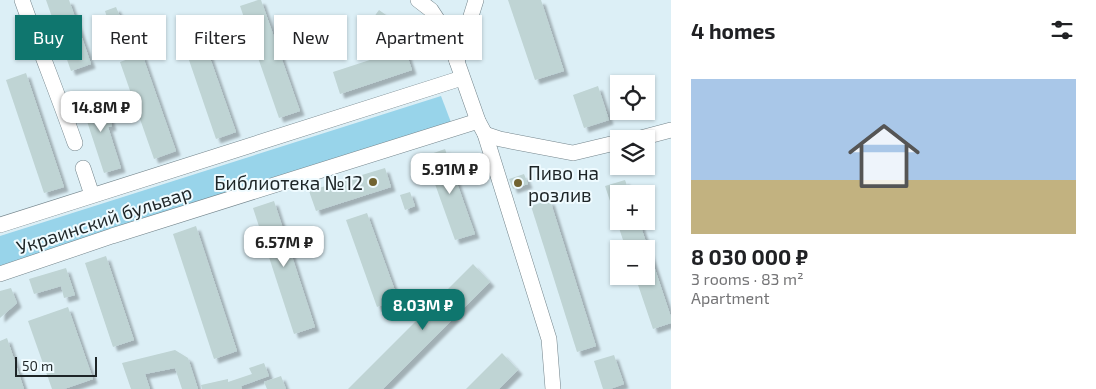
<!DOCTYPE html>
<meta charset="utf-8">
<style>
body{margin:0;font-family:"Exo 2",sans-serif;background:#f6f6f6;color:#202124;height:100vh;display:flex;flex-direction:column;font-size:19px;white-space:nowrap}
*{box-sizing:border-box;margin:0}
p{font-size:16px;color:#757577}
.icon{flex:none;width:28px;height:28px;fill:none;stroke:currentColor;stroke-width:2;stroke-linecap:round;stroke-linejoin:round}
.map{position:relative;flex:1;overflow:hidden}
.drawer{display:flex;flex-direction:column;background:#fff;width:425px}
.drawer>*{flex:none}
.hud{position:absolute;left:15px;top:15px;width:475px;height:45px;display:flex;gap:10px}
.tools{position:absolute;left:610px;top:75px;display:grid;gap:10px}
.tools a{display:grid;place-items:center;width:45px;height:45px;border-radius:0px;background:#fff;box-shadow:0 1px 4px #0004;font-size:25px}
.scale{position:absolute;left:15px;bottom:12px;width:82px;box-sizing:border-box;padding-left:5px;border:2px solid #1e2527;border-top:0;font-size:14px;line-height:18px;white-space:nowrap;color:#1e2527;-webkit-text-stroke:4px #effbff;paint-order:stroke}
.price{position:absolute;translate:-50% -42px;padding:0 11px;border-radius:10px;background:#fff;color:#222;font-size:16px;line-height:32px;filter:drop-shadow(0 1px 2px #0008)}
.price::after{content:'';position:absolute;left:50%;top:30px;width:15px;height:11px;margin-left:-8px;background:inherit;clip-path:polygon(0 0,100% 0,50% 100%)}
.price.current{background:#0f766e;color:#fff}
ul{padding:0;list-style:none}
li{display:grid;align-content:center;gap:10px;height:265px;padding:0 20px}
li+li{border-top:1px solid #e0e0e0}
li span{display:grid;place-items:center;height:155px;border-radius:0px;color:#555}
li>.icon{margin-inline-start:auto}
span .icon{width:90px;height:90px;fill:#fffc;stroke-width:1}
li b{font-size:21px}
h2{display:flex;justify-content:space-between;align-items:center;height:60px;padding:0 20px;font-size:21px}
.chip{padding:0 18px;border-radius:0px;background:#fff;box-shadow:0 1px 4px #0004;font-size:18px;line-height:45px}
.chip.current{background:#0f766e;color:#fff}
main{display:flex;flex:1;min-height:0}
.map>svg:first-child{display:block}
</style>
<main>
<div class="map">
<svg width="671" height="389" viewBox="0 0 671 389">
<defs>
<filter id="shadow"><feDropShadow dx="4.5" dy="4.5" stdDeviation="1" flood-color="#0004"/></filter>
</defs>
<rect width="100%" height="100%" fill="#dceff6"/>
<path fill="#98d4ea" d="M441,96l11,29 -452,143v-32z"/>
<g fill="#bfd4d4" filter="url(#shadow)">
<path d="M46,0h23l22,64 -20,7z"/>
<path d="M258,0h3l39,111 -21,7 -39,-112z"/>
<path d="M508,0h33l23,71 -29,9z"/>
<path d="M116,7l8,19 -13,4 -6,-19z"/>
<path d="M379,10l17,12 16,48 -72,24 -7,-22 49,-16 -7,-20 -10,-7z"/>
<path d="M196,18l40,114 -20,7 -39,-114z"/>
<path d="M142,54l34,97 -22,8 -34,-97z"/>
<path d="M26,73l38,114 -20,6 -38,-113z"/>
<path d="M598,86l11,34 -25,8 -11,-33z"/>
<path d="M102,95l10,31 -4,1 13,41 -17,5 -23,-70z"/>
<path d="M445,149l30,85 -20,6 -30,-84z"/>
<path d="M385,168l6,19 -75,24 -7,-20z"/>
<path d="M524,174l4,10 -15,5 -4,-10z"/>
<path d="M625,180l5,14h-11v27h20l32,96v6l-18,6 -18,-53h11v-27h-20l-21,-63z"/>
<path d="M410,192l5,14 -10,4 -5,-15z"/>
<path d="M550,200l46,146 -19,6 -46,-146z"/>
<path d="M274,201l41,126 -21,7 -41,-126z"/>
<path d="M367,213l31,86 -21,8 -31,-87z"/>
<path d="M196,226l41,125 -23,8 -41,-125z"/>
<path d="M106,256l28,84 -21,7 -28,-84z"/>
<path d="M473,264l17,18 -107,107h-35z"/>
<path d="M66,268l9,27 -11,3 -3,-12 -27,8 -5,-15z"/>
<path d="M11,288l6,15 -17,15v-27z"/>
<path d="M68,307l25,72 -29,10h-12l-24,-68z"/>
<path d="M7,338l17,51h-24v-48z"/>
<path d="M175,350l13,8 10,31h-16l-7,-21 -30,6 5,15h-19l-9,-26z"/>
<path d="M502,353l16,17 -19,19h-33z"/>
<path d="M614,355l10,29 -14,5h-7l-9,-28z"/>
<path d="M264,363l5,13 -28,10 1,3h-40l-1,-4 27,-6v3l24,-8 -3,-6z"/>
<path d="M281,376l5,13h-19l-3,-7z"/>
</g>
<g fill="none" stroke-linecap="round" stroke-linejoin="round">
<defs>
<g id="minor">
<path d="M22,0c17,48 36,95 53,143"/>
<path d="M418,0l13,10 17,26 30,85 7,13 64,205 4,50"/>
<path d="M457,61l19,-61"/>
<path d="M485,134l15,5 73,14 46,-11"/>
<path d="M637,139l34,-9"/>
<path d="M83,168l9,27"/>
<path d="M0,225l462,-147"/>
<path d="M0,274l112,-38 366,-115"/>
</g>
</defs>
<use href="#minor" stroke="#74858c" stroke-width="16"/>
<use href="#minor" stroke="#fff" stroke-width="15"/>
</g>
<g fill="#716331" stroke="#effbff" stroke-width="2">
<circle cx="373" cy="182" r="5"/>
<circle cx="518" cy="183" r="5"/>
</g>
<g text-anchor="middle" dominant-baseline="central" stroke-width="4" stroke-linejoin="round" paint-order="stroke">
<g font-size="19" fill="#1e2527" stroke="#effbff" text-anchor="start">
<text x="528" y="172">Пиво на<tspan x="528" dy="22">розлив</tspan></text>
<text x="363" y="182" text-anchor="end">Библиотека №12</text>
</g>
<g font-size="19" fill="#1e2527" stroke="#effbff">
<text transform="translate(104 219) rotate(-18)">Украинский бульвар</text>
</g>
</g>
</svg>
<div class="tools">
<a><svg class="icon" aria-label="locate" viewBox="0 0 24 24"><circle cx="12" cy="12" r="6"/><path d="M12 2v4M12 18v4M2 12h4M18 12h4"/></svg></a>
<a><svg class="icon" aria-label="layers" viewBox="0 0 24 24"><path d="M12 4l9 5-9 5-9-5zM3 14l9 5 9-5"/></svg></a>
<a>+</a>
<a>−</a>
</div>
<div class="scale">50 m</div>
<b class="price" style="left:101px;top:133px">14.8M ₽</b>
<b class="price" style="left:450px;top:195px">5.91M ₽</b>
<b class="price" style="left:284px;top:268px">6.57M ₽</b>
<b class="price current" style="left:423px;top:331px">8.03M ₽</b>
<div class="hud">
<a class="chip current">Buy</a>
<a class="chip">Rent</a>
<a class="chip">Filters</a>
<a class="chip">New</a>
<a class="chip">Apartment</a>
</div>
</div>
<section class="drawer">
<h2>4 homes<svg class="icon" aria-label="filters" viewBox="0 0 24 24"><path d="M4 7h16M4 17h16"/><circle cx="9" cy="7" r="2"/><circle cx="15" cy="17" r="2"/></svg></h2>
<ul>
<li><span style="background:linear-gradient(#a9c7e8 65%,#c2b280 0)"><svg class="icon" aria-label="home" viewBox="0 0 24 24"><path d="M3 11l9-7 9 7M6 9v11h12V9"/></svg></span><div><b>8 030 000 ₽</b><p>3 rooms · 83 m²</p><p>Apartment</p></div></li>
</ul>
</section>
</main>
